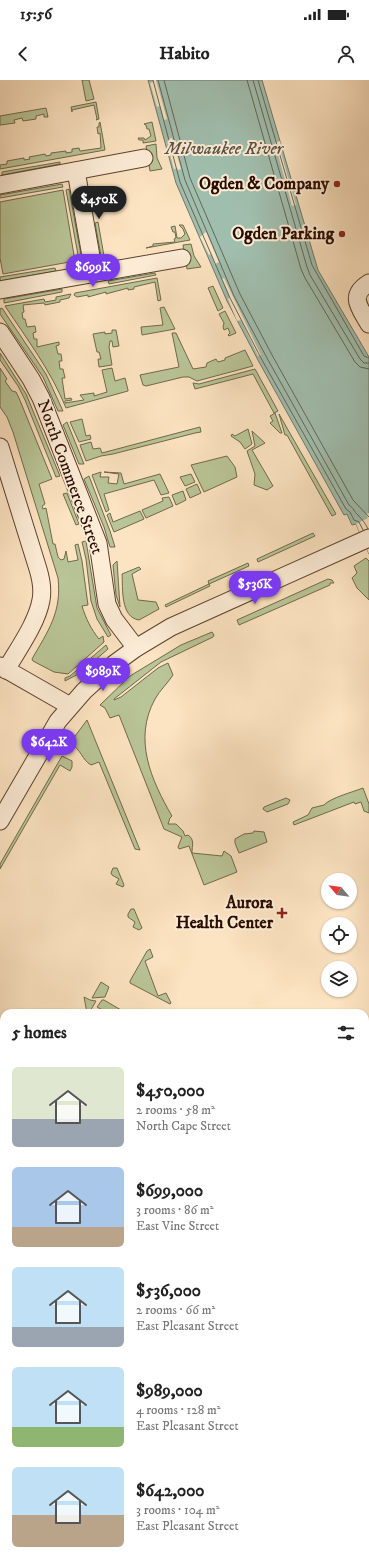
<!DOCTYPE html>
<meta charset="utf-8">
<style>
body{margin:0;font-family:"IM FELL DW Pica",serif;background:#f6f6f6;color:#222;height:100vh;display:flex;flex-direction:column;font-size:15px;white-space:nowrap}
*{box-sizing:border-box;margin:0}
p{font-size:13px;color:#767676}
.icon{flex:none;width:22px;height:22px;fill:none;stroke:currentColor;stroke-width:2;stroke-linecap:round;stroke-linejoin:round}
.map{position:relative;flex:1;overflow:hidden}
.details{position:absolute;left:0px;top:929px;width:369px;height:556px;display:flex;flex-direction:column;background:#fff;border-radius:12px 12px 0 0;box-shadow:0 1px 3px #0004}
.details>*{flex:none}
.needle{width:26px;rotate:299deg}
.fabs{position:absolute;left:321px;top:793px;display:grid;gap:8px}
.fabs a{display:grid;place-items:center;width:36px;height:36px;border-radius:50%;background:#fff;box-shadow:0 1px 3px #0004;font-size:20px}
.price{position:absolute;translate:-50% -34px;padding:0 9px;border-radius:14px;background:#7c3aed;color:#fff;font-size:13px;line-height:26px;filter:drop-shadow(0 1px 2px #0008)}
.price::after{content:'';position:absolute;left:50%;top:24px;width:12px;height:9px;margin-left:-6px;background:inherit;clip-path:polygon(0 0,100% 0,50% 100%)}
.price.current{background:#222;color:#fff}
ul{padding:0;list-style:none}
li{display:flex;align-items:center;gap:12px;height:100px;padding:0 12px}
li span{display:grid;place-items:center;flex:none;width:112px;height:80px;border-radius:6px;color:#555}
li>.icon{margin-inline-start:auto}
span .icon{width:48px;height:48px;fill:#fffc;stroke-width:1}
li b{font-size:17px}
h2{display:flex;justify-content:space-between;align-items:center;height:48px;padding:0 12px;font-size:17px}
.status{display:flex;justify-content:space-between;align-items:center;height:28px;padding:0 20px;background:#fff;direction:ltr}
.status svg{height:11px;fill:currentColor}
header{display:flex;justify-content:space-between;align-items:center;height:52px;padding:0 12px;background:#fff;font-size:18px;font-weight:700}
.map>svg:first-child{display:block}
</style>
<div class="status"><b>15:56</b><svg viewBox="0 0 49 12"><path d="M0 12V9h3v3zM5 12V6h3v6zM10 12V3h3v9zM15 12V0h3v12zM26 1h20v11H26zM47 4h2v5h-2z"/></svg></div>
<header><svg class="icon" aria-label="back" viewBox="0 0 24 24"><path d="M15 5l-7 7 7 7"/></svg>Habito<svg class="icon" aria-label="person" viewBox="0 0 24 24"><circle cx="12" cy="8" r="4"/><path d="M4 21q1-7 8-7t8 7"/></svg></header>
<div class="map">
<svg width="369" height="1485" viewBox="0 0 369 1485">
<rect width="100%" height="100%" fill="#fce3c1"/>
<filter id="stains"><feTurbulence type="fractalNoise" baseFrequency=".005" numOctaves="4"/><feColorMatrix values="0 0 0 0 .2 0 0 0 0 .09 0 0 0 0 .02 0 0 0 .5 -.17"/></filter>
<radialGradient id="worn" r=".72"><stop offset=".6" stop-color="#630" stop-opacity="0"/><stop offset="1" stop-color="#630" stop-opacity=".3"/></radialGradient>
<g fill="#b9c597" stroke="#72684c">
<path d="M82,0h7l5,19 -8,2z"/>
<path d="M96,22l3,17 -3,1 1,-1 -3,-14 -22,5v2l-1,-5z"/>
<path d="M46,28l2,9h-4v-3l-8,2v3l-13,2 -1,-3 -8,2 1,3 -15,2v-9z"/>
<path d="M100,42l5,28 -105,19v-4l7,-1v-3l17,-3v2l6,-1 -1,-2 16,-3 1,2 5,-1v-2l15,-2v2l6,-1v-3l7,-1 1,3 21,-3 -1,-15 -2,1 -1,-7h2v-4z"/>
<path d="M152,42l4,19 -13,2v-3h-4l-1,-2h6l1,2 6,-4 -2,-7h-2l-1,-4 -2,-1z"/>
<path d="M156,64l1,14 5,11 -12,2 -4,-25z"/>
<path d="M60,82v2l-58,11v-3z"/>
<path d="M62,104l1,3 -63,11v-3z"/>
<path d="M69,109l13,71h-3l-13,-70z"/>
<path d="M63,110l12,71 -72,13 -3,-16v-56z"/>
<path d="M98,142l6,34h-3l-6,-33z"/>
<path d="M179,145h4l7,15 -44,8 7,-2v-2l22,-2 -1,-3 2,-1 -1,-6h-2l-2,-5 4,-1 2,12h4l4,-4 -2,-5z"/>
<path d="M191,164l3,12 7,11 -14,2 -4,-24z"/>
<path d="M55,188l1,3 -56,10v-4z"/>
<path d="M155,193l1,2 -47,9 -1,-3z"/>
<path d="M157,198l4,22 -3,1 -3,-19 -21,5v2l-6,1v-2l-22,6v-2l-18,5v-2l-11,2 -3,-2 1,-2z"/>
<path d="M213,206l10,22 -5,3 -10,-23z"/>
<path d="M62,209v3l-58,11v-4z"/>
<path d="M71,214l-2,4 -9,2v2l-15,3 -1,-2 -21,2 1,7 -2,1 1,6h2l2,8 8,-1 1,6 -3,1 1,6h3v8l22,-5v3l-3,1 2,8h3l1,7h-3l1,8h3l2,9h-3l3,21 6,-1 1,2 -7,1v2l19,-3 -4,-5 14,-2v3l13,-4 -5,-22 10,-2 3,13 10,-3 3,12v1l-62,17c-15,-37 -39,-69 -61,-102l39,-7 1,3 11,-2v-3z"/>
<path d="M164,227l11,22 -33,6 -1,-8 22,-2 -3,-17z"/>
<path d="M2,228l44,66 17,37h-5l-15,-34 -43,-63v-5z"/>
<path d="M225,231l11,22 -7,3 -1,-1 2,-2 -2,-5 -4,2 -1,-3 1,-4 -5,-9z"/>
<path d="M112,250h4l3,16 -6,1 -1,-6h-2l-1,6 3,18 -13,2 -1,-8h3l-2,-7h-2l-4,-18 12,-2v2l7,-1z"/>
<path d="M172,253h4l17,36 13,-2 1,-4 9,-4 2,3 7,-2v-2l20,-8 8,16 -56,15 -8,-4h-6l-37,9 -3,-1 -3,-10 39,-8z"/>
<path d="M0,273l26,41 34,82 -4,1 -31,-77 -7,-14 -18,-26z"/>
<path d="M0,288l7,11 -2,2 7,10 4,1 3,6 33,81 -13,5 6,20 -3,2 1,3 3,-1 7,36h2l3,13 3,3 3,-1 2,-8 2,11 10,-2 -3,-15 3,-1 4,17 6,44 -6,1c4,13 9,23 17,33l4,-3 1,6 -36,32 -14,-2 -21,-11 -1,-2c16,-28 30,-47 26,-81l-45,-146 -6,-15 -7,-10z"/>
<path d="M255,289l23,42 -4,2 -21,-39 -58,15 -2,-6 6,1z"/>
<path d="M275,333l7,20h-2l-10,-10 3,-2 -3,-5z"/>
<path d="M279,334l57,100 -4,2 -45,-81h-2z"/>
<path d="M82,339l4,17 4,-1 1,4 -12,3 -9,-20z"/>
<path d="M67,342l17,42h-5l-16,-39z"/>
<path d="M200,347l1,5 -6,1 -82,21 -12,2 -15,5 -6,-16 11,-3 2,7 7,-1 2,5z"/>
<path d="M248,349l4,15 -7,5 -5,-7 -9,-6 1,-2 3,2z"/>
<path d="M252,351l13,12 -13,7 21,36 -6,4 -13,-5 1,-11 -8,-23 8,-5z"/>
<path d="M227,376l8,11 2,10 -33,15 -13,-27z"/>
<path d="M101,392l-1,5h9l-1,6 9,1 2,-10 -15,-2 17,1 3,11 36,-10 9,19 -8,2 -7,-15 -50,14 5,16 -3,2 -14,-37z"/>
<path d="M191,394l4,8 -10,4 -5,-9z"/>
<path d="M89,396l21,55 5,16h-5l-6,-20 -20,-48z"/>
<path d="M197,404l4,9 -11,5 -4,-9z"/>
<path d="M183,411l3,9 -10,5 -4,-10z"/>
<path d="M67,413l12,31 -3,1 -13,-31z"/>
<path d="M169,417l4,9 -27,12 -4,-8 21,-9 -1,-3z"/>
<path d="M140,431l4,8 -30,13 -7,-17 3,-2 3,9z"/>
<path d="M313,453l2,3 -57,26 -1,-3z"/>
<path d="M86,461l11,67 14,27 -3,2 -11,-18 -6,-18 -5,-42 -4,-17z"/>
<path d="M366,478l3,3v39l-12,-12 -5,-10 5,-5 -3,-7z"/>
<path d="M117,481l3,46 -4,-12 -3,-30z"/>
<path d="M248,483l1,3 -40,18 -1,-3z"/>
<path d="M139,487l2,2 -9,5 6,26 18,2 3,7 -20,11c-19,-3 -16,-32 -17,-46z"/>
<path d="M328,499l4,1 2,3h-4v2l-91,40 -2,-5z"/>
<path d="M209,504l1,2 -44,21 -1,-2z"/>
<path d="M212,552l2,3 -1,2 -52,25 -47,37v1l7,-3 37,-29 10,-5 5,12c-5,8 -13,15 -18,24 -22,40 -4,81 17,117l-2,2 -2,6h8l7,7 2,5 3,-1c7,5 4,10 4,18l30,3 2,-5 7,5 6,16 -33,13 -15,-39 -10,3 -1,-2 4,-10 -18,-8 -45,-114 -9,3 -5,-10 -5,-3 30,-29 51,-31z"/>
<path d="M106,565l2,4 -28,24 -15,8v-3l5,-2z"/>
<path d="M87,640l53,130 -5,-1 -36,-87 -8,3c-9,-5 -10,-16 -21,-22z"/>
<path d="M62,676l10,5v6l-2,4 -10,-6 -60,104v-5z"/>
<path d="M363,708l6,16v9l-5,-2 -3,-9 -6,2 -1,-2 -60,23 -1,-3 15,-7 4,-7 12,-3c6,-7 29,-13 39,-17z"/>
<path d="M286,718l4,2 -2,4 -21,8 -4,-3 1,-2z"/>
<path d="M254,751l10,1 3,10 -28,11 -4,-10v-4l9,-5 9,-1z"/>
<path d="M113,788h4l7,17 -1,2 -7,-3 3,-5 -7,-4 -1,-2z"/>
<path d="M131,829h3l8,19 -3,2 -6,-3 2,-5 -7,-5v-3z"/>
<path d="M150,869l3,8 -8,4 13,35 8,-3 5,10 -1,1 -40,-21v-2l17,-30z"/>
<path d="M101,902l8,5 -4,10 -13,1z"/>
<path d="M84,917l6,3 6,1 -7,12h-2z"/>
<path d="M102,920h2l22,13h-18l-11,-6z"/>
<path d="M0,1440l4,3v38h22l-3,4h-15l-8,-5z"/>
</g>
<path fill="#a0beae" stroke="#717768" d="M148,0h114l56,190 51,87v197l-13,-30 -4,1 -5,-11 -3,1 -85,-153 -32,-61 -51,-118z"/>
<g fill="#fce3c1">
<path d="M153,0h3l11,39 -3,1 -4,-14 -3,1 -7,-24 3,-1z"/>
<path d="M172,58l9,31 -3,1 -1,-2 -3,1 -5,-19 2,-1 -3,-10z"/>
<path d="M280,61l1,4 -2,1 17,59 -4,1 -17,-63z"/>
<path d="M206,152l13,30 -4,2 -4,-10 -2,1 -9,-18z"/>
<path d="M224,198l37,77 -3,1 -17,-36 -4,1 -2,-5 -7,-17 2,-2 -8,-18z"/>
<path d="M369,433v41l-13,-30 12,-6 -2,-4z"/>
</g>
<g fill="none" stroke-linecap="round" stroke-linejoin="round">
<g stroke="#656557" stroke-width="1">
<path d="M153,0l27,102 50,116 32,62 84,149 4,3 4,8 5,2 4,8"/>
<path d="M158,0l27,100 49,116 33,62 82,147c5,3 5,7 9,10 5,6 6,6 10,14"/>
<path d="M164,0l26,98 50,116 32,61 81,145 16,17"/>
<path d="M247,0l54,189 4,9 50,84 5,5 9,2"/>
<path d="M253,0l54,187 3,8 50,84 4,4h5"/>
<path d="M258,0l54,185 52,91 5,2"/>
</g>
<defs>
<g id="minor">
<path d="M76,91l18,102"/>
<path d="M0,105l144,-27"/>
<path d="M369,203c-21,13 -9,25 0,41"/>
<path d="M0,210l182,-32"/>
<path d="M0,252l31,47 10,19 57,145 9,61 7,15 22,29"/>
<path d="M0,367l38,122c3,10 5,21 3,31 -4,23 -23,49 -35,70"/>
<path d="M0,586l70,40"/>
<path d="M0,741l58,-100 26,-30 30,-27 22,-16 35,-21 198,-89"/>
<path d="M0,1133l4,3"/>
<path d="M365,1312l4,-2"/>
<path d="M0,1336l4,-7"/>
<path d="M68,1485l3,-4"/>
<path d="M255,1485l3,-4"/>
</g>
<g id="major">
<path d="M0,1406l4,2"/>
<path d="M131,1481l7,4"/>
</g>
</defs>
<use href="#minor" stroke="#5e4230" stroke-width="19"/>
<use href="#major" stroke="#2a0c00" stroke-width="23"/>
<use href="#minor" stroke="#fdedd7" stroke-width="17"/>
<use href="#major" stroke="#eec280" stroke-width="21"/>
</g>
<g fill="#8f2418" stroke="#fdedd7" stroke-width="1.5">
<circle cx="337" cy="104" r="4"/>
<circle cx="342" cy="154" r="4"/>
<path d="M280 827h4v4h4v4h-4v4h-4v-4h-4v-4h4z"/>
</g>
<g text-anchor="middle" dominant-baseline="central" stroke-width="4" stroke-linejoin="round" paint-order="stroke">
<g font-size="17" font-weight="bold" fill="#2a0c00" stroke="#fdedd7" text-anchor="end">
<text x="329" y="104">Ogden &amp; Company</text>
<text x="334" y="154">Ogden Parking</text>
<text x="273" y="823">Aurora<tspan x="273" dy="20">Health Center</tspan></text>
</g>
<g font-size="17" fill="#2a0c00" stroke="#fdedd7">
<text transform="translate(70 397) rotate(70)">North Commerce Street</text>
</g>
<g font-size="18" font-style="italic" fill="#595346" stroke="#fdedd7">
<text x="224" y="69">Milwaukee River</text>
</g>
</g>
<rect width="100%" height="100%" filter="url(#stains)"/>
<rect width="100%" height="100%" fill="url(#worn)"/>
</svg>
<div class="fabs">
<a><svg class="needle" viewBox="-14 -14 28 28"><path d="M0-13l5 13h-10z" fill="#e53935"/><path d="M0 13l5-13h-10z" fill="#767676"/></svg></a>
<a><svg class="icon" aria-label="locate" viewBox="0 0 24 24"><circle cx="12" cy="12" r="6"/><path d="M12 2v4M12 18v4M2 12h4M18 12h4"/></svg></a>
<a><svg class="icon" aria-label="layers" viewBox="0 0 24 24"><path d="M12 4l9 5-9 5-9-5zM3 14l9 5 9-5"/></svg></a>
</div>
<b class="price current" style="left:99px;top:140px">$450K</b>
<b class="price" style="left:93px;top:208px">$699K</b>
<b class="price" style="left:255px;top:525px">$536K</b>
<b class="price" style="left:103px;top:612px">$989K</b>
<b class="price" style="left:49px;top:683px">$642K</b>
<section class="details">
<h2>5 homes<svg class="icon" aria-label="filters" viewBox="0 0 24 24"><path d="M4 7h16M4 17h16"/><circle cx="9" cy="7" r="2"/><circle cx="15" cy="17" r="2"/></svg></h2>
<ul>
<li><span style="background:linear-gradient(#dfe7d0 65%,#9aa5b1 0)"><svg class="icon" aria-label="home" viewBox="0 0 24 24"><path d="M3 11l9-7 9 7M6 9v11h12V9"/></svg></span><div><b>$450,000</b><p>2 rooms · 58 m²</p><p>North Cape Street</p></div></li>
<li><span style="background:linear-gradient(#a9c7e8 75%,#b9a48a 0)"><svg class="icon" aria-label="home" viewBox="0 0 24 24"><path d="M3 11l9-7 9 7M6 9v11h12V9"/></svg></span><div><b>$699,000</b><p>3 rooms · 86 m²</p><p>East Vine Street</p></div></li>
<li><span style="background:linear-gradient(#bfe0f5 75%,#9aa5b1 0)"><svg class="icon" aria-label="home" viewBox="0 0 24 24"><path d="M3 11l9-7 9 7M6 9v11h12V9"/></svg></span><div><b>$536,000</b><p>2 rooms · 66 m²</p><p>East Pleasant Street</p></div></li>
<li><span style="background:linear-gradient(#bfe0f5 75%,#8fb573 0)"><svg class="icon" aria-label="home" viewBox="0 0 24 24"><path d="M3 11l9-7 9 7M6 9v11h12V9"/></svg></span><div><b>$989,000</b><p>4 rooms · 128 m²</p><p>East Pleasant Street</p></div></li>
<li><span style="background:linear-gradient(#bfe0f5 60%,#b9a48a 0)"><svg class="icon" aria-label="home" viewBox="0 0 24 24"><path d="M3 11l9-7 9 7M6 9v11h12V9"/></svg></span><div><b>$642,000</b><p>3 rooms · 104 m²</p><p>East Pleasant Street</p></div></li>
</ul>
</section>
</div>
